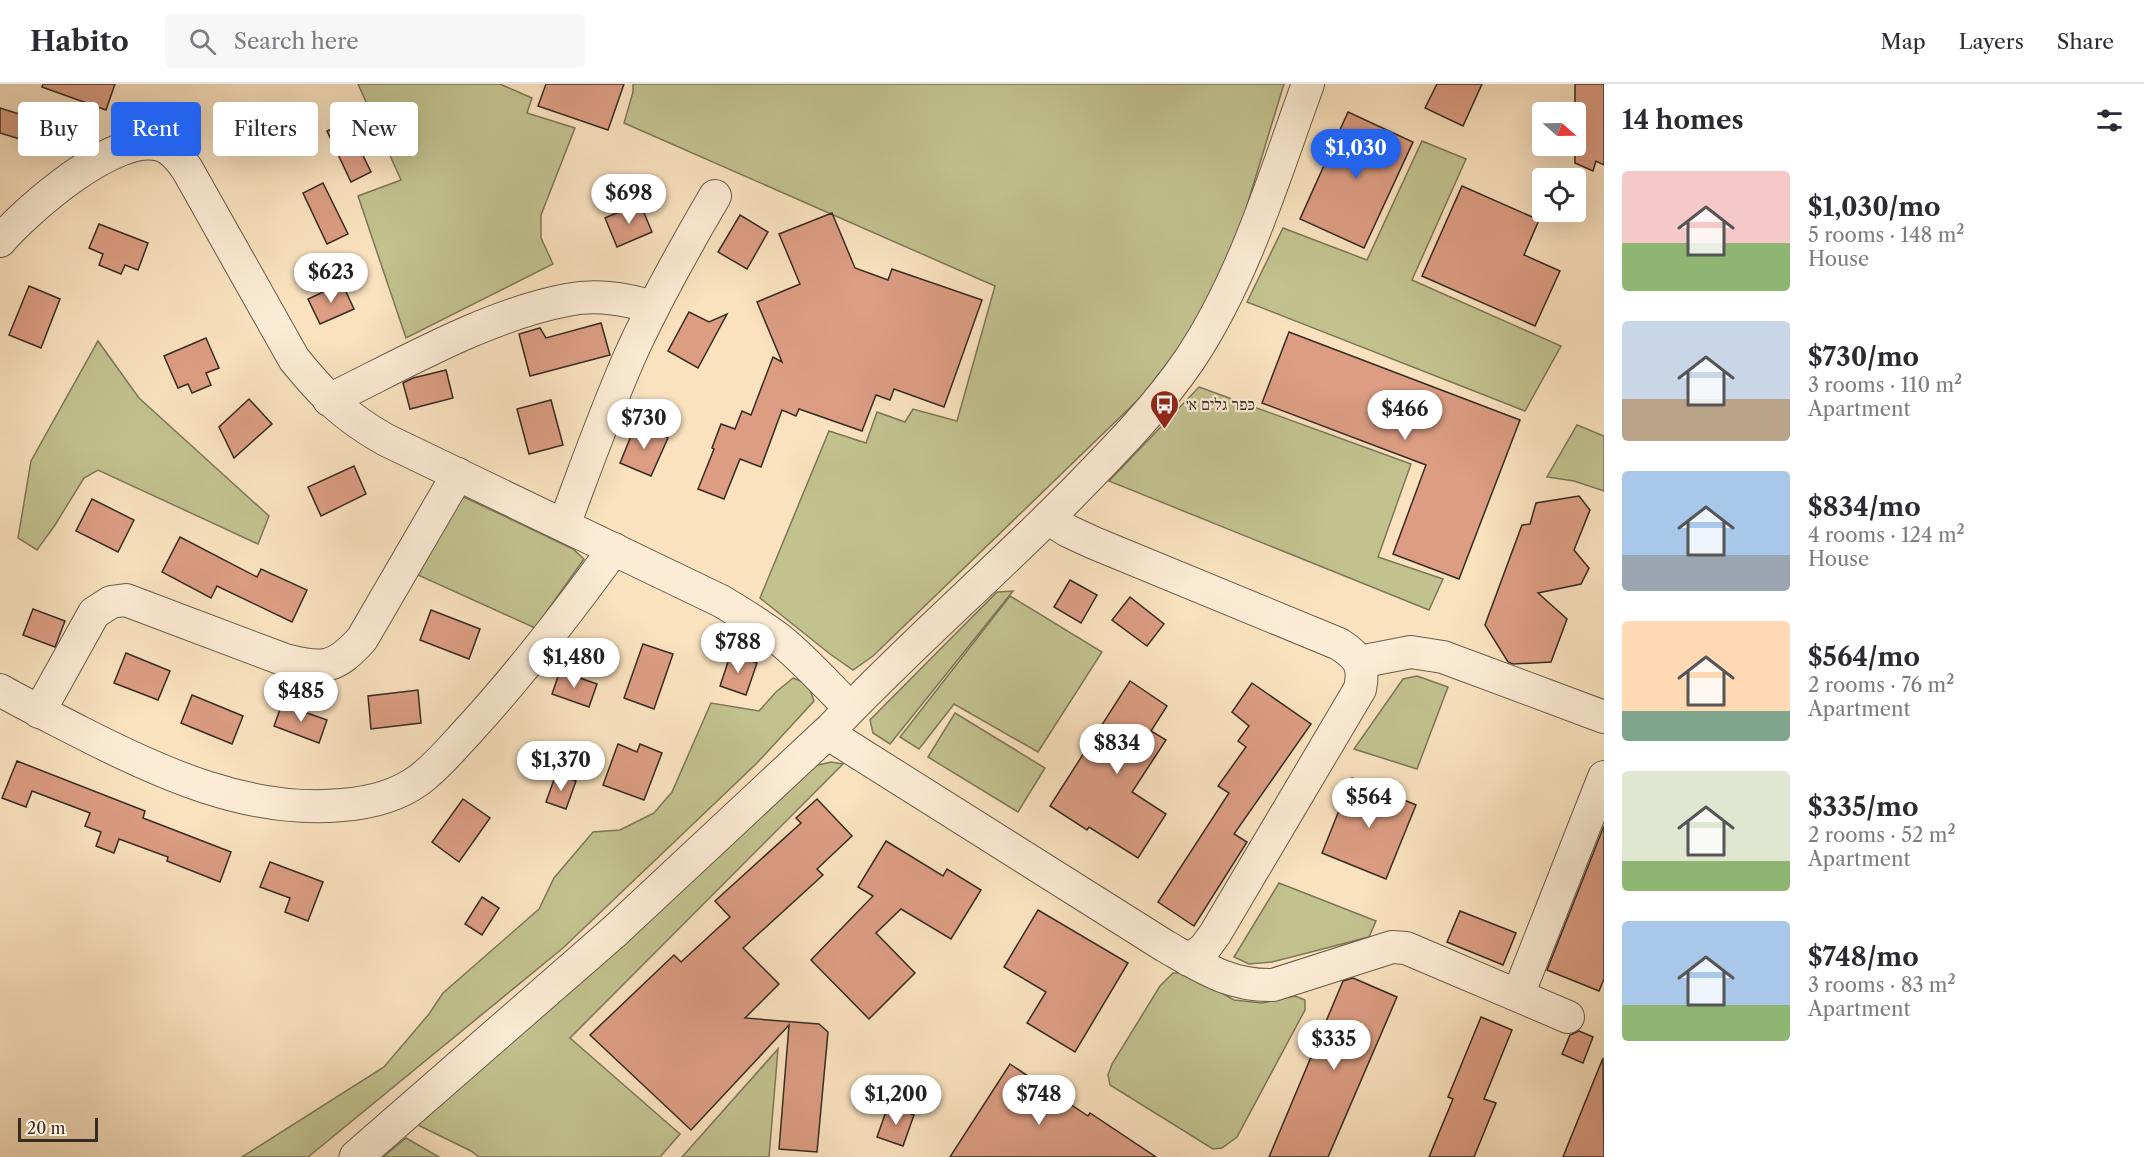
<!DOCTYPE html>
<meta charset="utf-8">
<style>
body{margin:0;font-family:"Libre Caslon Text","Frank Ruhl Libre",serif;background:#f7f7f7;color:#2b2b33;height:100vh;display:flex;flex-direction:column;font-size:22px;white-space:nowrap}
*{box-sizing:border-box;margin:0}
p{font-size:20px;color:#7c7c81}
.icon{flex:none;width:33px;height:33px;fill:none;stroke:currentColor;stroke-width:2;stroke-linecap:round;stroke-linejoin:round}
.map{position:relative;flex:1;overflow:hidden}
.details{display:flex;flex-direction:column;background:#fff;width:540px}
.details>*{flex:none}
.hud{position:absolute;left:18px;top:18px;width:570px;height:54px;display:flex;gap:12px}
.needle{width:39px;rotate:110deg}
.buttons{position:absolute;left:1532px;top:18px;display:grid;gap:12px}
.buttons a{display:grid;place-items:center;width:54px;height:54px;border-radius:6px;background:#fff;box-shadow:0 6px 24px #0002;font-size:30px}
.scale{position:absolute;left:18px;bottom:15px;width:80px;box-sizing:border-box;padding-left:6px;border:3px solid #372c22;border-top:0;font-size:16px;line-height:21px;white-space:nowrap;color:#372c22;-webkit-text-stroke:4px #fcecd5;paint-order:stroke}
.price{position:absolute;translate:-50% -51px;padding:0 14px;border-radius:21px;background:#fff;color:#222;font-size:20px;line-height:39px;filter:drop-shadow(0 2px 3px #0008)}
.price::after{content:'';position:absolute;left:50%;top:36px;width:18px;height:14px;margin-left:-9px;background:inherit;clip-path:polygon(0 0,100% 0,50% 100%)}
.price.selected{background:#2563eb;color:#fff}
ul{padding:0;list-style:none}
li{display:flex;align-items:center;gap:18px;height:150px;padding:0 18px}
li span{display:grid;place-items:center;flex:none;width:168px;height:120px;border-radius:6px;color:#555}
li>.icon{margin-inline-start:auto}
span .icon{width:72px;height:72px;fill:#fffc;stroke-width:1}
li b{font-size:26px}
h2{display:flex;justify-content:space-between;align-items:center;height:72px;padding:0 18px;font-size:26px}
.chip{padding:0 21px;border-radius:6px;background:#fff;box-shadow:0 6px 24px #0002;font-size:21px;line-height:54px}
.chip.selected{background:#2563eb;color:#fff}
header{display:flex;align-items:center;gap:36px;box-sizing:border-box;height:84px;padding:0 30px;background:#fff;border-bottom:2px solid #e1e1e2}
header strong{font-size:28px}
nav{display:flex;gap:33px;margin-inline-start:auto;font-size:21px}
.search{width:420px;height:54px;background:#f7f7f7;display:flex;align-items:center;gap:15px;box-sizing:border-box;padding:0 21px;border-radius:6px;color:#7c7c81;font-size:22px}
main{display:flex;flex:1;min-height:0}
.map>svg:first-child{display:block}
</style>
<header>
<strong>Habito</strong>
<div class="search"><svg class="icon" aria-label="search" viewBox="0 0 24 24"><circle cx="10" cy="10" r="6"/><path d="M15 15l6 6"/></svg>Search here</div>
<nav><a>Map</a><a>Layers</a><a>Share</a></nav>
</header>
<main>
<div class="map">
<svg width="1604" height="1073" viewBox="0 0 1604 1073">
<rect width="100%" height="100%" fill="#fae2bf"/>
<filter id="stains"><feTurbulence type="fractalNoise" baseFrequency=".00333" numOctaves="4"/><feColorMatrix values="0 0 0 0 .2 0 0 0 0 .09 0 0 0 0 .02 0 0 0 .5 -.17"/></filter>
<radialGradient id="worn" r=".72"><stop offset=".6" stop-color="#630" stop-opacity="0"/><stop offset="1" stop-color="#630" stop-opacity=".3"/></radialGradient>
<g fill="#c2c28f" stroke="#7c7758" stroke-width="1.5">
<path d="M358,0h142l32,14 -5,15 48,15 -34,87v23l12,26 -147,74 -48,-142 43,-16z"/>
<path d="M633,0h651l-57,187 -31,55 -54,70 -269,260 -20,14 -23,-16 -70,-56 69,-167 37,12 11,-31 28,10 8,-13 44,12 38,-135 -371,-163 9,-31z"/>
<path d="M1422,57l44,18 -54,121 149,66 -36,65 -278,-109 36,-74 84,32z"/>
<path d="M98,257l41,57 130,118 -11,28 -160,-74 -14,8 -29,47 -18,25 -19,-12 13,-77z"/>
<path d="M1199,303l212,77 -33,93 65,22 -14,31 -320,-129z"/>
<path d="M1577,341l27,11v55l-30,-10 -27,-4z"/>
<path d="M462,412l111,53 11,10 -49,69 -117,-53z"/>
<path d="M1013,507l-123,153 -17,-11 -3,-13 127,-128z"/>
<path d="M1010,512l92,56 -64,100 -84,-48 -35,45 -19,-12z"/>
<path d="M1417,592l31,11 -31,82 -63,-20 49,-70z"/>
<path d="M793,594l15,6 6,17 -57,62 -194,185 -255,209h-66l142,-90 45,-53 14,-21 96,-84 15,-31 39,-46 27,-2 34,-17 18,-21 39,-89 48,8 17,-19z"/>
<path d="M955,629l90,55 -27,44 -90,-55z"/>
<path d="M831,678l12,2 -273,274 110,96 -20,23h-181l-8,-6 -53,-26 396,-359z"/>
<path d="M1279,799l97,38 -7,16 -97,25 -23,2 -15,-7z"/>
<path d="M1173,889h14l47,27 28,3 33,-7 10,4v10l-68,127 -15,11 -9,1 -103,-64 -2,-10 4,-11 48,-78z"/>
<path d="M778,965l-9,108h-87z"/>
<path d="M406,1054l33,19h-56z"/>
</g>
<g fill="#dc9d83" stroke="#372c22" stroke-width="1.5">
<path d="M43,0h72l-9,26 -64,-23z"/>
<path d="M546,0h78l-16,46 -70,-24z"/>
<path d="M1437,0h45l-19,42 -38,-18z"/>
<path d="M1575,0h29v81l-8,-4 -3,10 -18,-8z"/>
<path d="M0,24l41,13 -8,22 -33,-10z"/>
<path d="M1348,28l65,30 -49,106 -64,-29z"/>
<path d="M346,37l25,51 -20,10 -24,-51z"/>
<path d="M323,99l25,51 -21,10 -24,-51z"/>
<path d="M1462,102l77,34 -15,35 36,16 -25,55 -113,-50z"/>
<path d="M640,119l12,29 -35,15 -12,-29z"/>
<path d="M832,129l23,55 33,12 4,-11 90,31 -38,107 -50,-18 -4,11 -14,-5 -14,36 -63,-22 -3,7 -14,-6 -21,57 -21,-8 -16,40 -26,-10 16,-40 -2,-1 9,-24 14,5 7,-18 9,4 22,-58 9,5 -25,-60 43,-18 -21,-50z"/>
<path d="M740,131l28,17 -21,37 -29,-17z"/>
<path d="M99,140l49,19 -10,27 -13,-5 -4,9 -22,-9 4,-11 -14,-6z"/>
<path d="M342,199l12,26 -34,15 -12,-25z"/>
<path d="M29,202l31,13 -19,49 -32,-13z"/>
<path d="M689,228l20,10 18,-8 -29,54 -30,-17z"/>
<path d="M601,239l9,32 -80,21 -11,-42 21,-6 6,10z"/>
<path d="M1289,248l231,88 -61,159 -66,-25 33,-89 -164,-62z"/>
<path d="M206,254l13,30 -13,5 5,12 -19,8 -4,-9 -10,4 -14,-32z"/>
<path d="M446,286l7,28 -43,11 -7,-26 10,-5z"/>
<path d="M249,315l23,25 -38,34 -15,-31z"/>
<path d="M551,316l12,45 -34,9 -12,-45z"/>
<path d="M636,340l32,14 -17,38 -31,-13z"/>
<path d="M354,382l12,28 -45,22 -13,-29z"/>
<path d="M1579,412l11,14 -16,40 15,18 -8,16 -43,9 29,26 -16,43 -38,2 -5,-2 -23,-37 37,-100 8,-1 6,-21z"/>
<path d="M92,415l42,21 -16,32 -42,-21z"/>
<path d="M180,453l77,40 4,-8 46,21 -15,32 -75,-36 -6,12 -49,-26z"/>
<path d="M1070,496l27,15 -16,28 -27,-16z"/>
<path d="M1130,513l34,27 -17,22 -35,-26z"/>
<path d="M33,525l32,12 -10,26 -32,-12z"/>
<path d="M431,526l49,19 -11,30 -49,-19z"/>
<path d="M643,560l30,10 -19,55 -30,-11z"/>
<path d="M126,569l44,18 -12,29 -44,-17z"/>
<path d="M731,569l26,10 -11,32 -26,-9z"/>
<path d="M560,587l37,13 -8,23 -37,-13z"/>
<path d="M1130,597l37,25 -16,25 15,9 -34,52 34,22 -28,44 -49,-31 -2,3 -37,-24z"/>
<path d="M1252,599l59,41 -77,110 13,8 -53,84 -36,-24 71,-109 -11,-7 28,-39 -8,-6 11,-15 -17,-14z"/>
<path d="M418,606l3,33 -50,6 -3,-33z"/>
<path d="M192,611l51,21 -11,28 -51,-21z"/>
<path d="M282,620l45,16 -8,23 -45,-17z"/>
<path d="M618,660l19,8 3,-8 22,9 -18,47 -41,-15z"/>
<path d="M17,677l128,50 -2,7 88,34 -11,30 -53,-21 1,-4 -49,-18 -5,14 -18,-7 5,-14 -16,-6 5,-13 -58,-22 -6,16 -24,-9z"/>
<path d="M556,690l20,7 -10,28 -20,-7z"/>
<path d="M1352,694l64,27 -30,74 -64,-26z"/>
<path d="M463,715l27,19 -31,44 -27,-20z"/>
<path d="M817,715l35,37 -35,33 6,6 -80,73 36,36 -34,34 74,6 9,8 -11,120 -38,-3 10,-124 -98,105 -101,-95 84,-80 7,7 49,-45 -15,-16 86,-78 -5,-5z"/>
<path d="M1604,742v153l-5,12 -52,-21z"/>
<path d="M886,757l57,35 4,-7 34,21 -30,49 -50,-30 -25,24 39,40 -46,46 -58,-59 62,-64 -15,-9z"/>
<path d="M270,778l53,20 -15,39 -23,-9 5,-14 -30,-11z"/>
<path d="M482,813l17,11 -17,27 -17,-11z"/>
<path d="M1038,826l90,53 -53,89 -48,-29 19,-31 -42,-25z"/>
<path d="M1460,827l56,22 -13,32 -56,-23z"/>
<path d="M1353,894l44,19 -69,160h-59l74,-176z"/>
<path d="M1481,933l31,13 -28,69 12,4 -22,54h-45l24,-58 -5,-2z"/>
<path d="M1579,947l14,6 -10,26 -21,-9 8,-19z"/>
<path d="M1603,974l1,99h-41z"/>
<path d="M1010,980l78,52 2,-3 66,44h-206z"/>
<path d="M888,1022l26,9 -11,31 -26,-9z"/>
</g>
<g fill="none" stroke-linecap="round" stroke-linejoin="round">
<defs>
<g id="minor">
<path d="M1308,0c-34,93 -63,192 -118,275 -34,50 -77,93 -119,136 -80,81 -166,155 -244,238l338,213c37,21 64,40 108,39l119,-38 14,1 162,69"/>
<path d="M0,157c28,-32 115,-109 160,-96 12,3 20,14 27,24l107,190c30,37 51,58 92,81l335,161c20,12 40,24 58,38 26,21 48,46 71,69"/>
<path d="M329,316c74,-36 158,-85 238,-100 30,-6 58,-1 86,7"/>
<path d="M1048,434l20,13 26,12 245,101c20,13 26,21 21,45l-145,245 -11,15 -15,11"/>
<path d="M564,441c21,-56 41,-112 65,-167 25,-56 55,-109 86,-162"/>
<path d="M1359,578l52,-10 32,5 161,60"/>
<path d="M0,606c26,15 53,28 80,42 80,41 170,82 262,73 27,-2 55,-9 77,-25 19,-14 35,-34 51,-51 52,-57 99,-118 144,-180"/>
<path d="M39,628l55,-99 17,-11 15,-2 159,60c38,10 50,9 77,-21l96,-165"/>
<path d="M1518,911l86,-218"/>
</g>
<path id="tertiary" d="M356,1073l259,-226 212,-198"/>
</defs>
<use href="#minor" stroke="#685a49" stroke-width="34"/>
<use href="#tertiary" stroke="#685a49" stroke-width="35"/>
<use href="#minor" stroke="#fcecd5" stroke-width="32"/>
<use href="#tertiary" stroke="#fcecd5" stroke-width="33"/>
</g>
<defs>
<symbol id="bus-pin" viewBox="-11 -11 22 30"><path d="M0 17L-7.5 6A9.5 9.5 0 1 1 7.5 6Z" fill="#8f2418" stroke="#fcecd5"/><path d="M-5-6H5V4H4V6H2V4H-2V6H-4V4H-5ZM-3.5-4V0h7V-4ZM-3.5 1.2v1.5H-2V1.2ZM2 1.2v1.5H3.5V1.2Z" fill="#fff"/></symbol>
</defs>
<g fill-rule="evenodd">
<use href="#bus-pin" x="1148" y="304" width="33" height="45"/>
</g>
<g text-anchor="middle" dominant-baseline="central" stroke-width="4.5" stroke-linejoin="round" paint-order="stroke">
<g font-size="16" fill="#372c22" stroke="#fcecd5" text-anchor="start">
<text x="1186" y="320">כפר גלים א׳</text>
</g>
</g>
<rect width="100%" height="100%" filter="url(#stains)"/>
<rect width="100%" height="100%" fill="url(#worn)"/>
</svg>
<div class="buttons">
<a><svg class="needle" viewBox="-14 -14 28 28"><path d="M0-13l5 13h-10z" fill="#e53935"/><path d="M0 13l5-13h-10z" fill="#7c7c81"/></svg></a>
<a><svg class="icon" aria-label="locate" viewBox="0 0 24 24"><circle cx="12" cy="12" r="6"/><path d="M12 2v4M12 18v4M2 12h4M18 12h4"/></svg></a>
</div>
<div class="scale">20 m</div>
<b class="price selected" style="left:1356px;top:96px">$1,030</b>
<b class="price" style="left:629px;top:141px">$698</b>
<b class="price" style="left:331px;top:220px">$623</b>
<b class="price" style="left:1405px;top:357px">$466</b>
<b class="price" style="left:644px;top:366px">$730</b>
<b class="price" style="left:738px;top:590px">$788</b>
<b class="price" style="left:574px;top:605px">$1,480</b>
<b class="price" style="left:301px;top:639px">$485</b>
<b class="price" style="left:1117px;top:691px">$834</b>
<b class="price" style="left:561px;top:708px">$1,370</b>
<b class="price" style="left:1369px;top:745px">$564</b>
<b class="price" style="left:1334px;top:987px">$335</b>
<b class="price" style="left:896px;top:1042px">$1,200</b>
<b class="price" style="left:1039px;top:1042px">$748</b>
<div class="hud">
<a class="chip">Buy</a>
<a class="chip selected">Rent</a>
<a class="chip">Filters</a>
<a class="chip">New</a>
</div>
</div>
<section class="details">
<h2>14 homes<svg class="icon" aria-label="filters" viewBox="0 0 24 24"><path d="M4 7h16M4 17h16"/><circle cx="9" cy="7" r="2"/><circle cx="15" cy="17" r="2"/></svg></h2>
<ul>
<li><span style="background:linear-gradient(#f6c9c9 60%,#8fb573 0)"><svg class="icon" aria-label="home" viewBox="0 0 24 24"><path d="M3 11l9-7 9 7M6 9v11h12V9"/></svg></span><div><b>$1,030/mo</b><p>5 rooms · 148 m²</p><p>House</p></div></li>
<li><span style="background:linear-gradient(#c9d6e8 65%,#b9a48a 0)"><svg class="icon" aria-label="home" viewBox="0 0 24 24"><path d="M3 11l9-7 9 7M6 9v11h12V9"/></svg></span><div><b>$730/mo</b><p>3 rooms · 110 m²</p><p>Apartment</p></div></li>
<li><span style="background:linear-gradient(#a9c7e8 70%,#9aa5b1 0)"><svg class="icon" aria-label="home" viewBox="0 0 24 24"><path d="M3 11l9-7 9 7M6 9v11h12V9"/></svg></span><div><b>$834/mo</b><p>4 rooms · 124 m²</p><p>House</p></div></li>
<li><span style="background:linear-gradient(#ffd9b3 75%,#7fa58c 0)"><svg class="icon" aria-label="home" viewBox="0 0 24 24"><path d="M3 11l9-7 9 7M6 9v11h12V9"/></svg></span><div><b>$564/mo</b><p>2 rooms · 76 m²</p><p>Apartment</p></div></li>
<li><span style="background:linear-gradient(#dfe7d0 75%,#8fb573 0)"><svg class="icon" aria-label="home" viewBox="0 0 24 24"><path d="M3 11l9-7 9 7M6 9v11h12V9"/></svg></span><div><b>$335/mo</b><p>2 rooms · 52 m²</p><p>Apartment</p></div></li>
<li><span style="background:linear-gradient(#a9c7e8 70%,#8fb573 0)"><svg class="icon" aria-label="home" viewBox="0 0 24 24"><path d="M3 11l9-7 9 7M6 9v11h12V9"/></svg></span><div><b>$748/mo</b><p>3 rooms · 83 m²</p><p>Apartment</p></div></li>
</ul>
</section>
</main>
